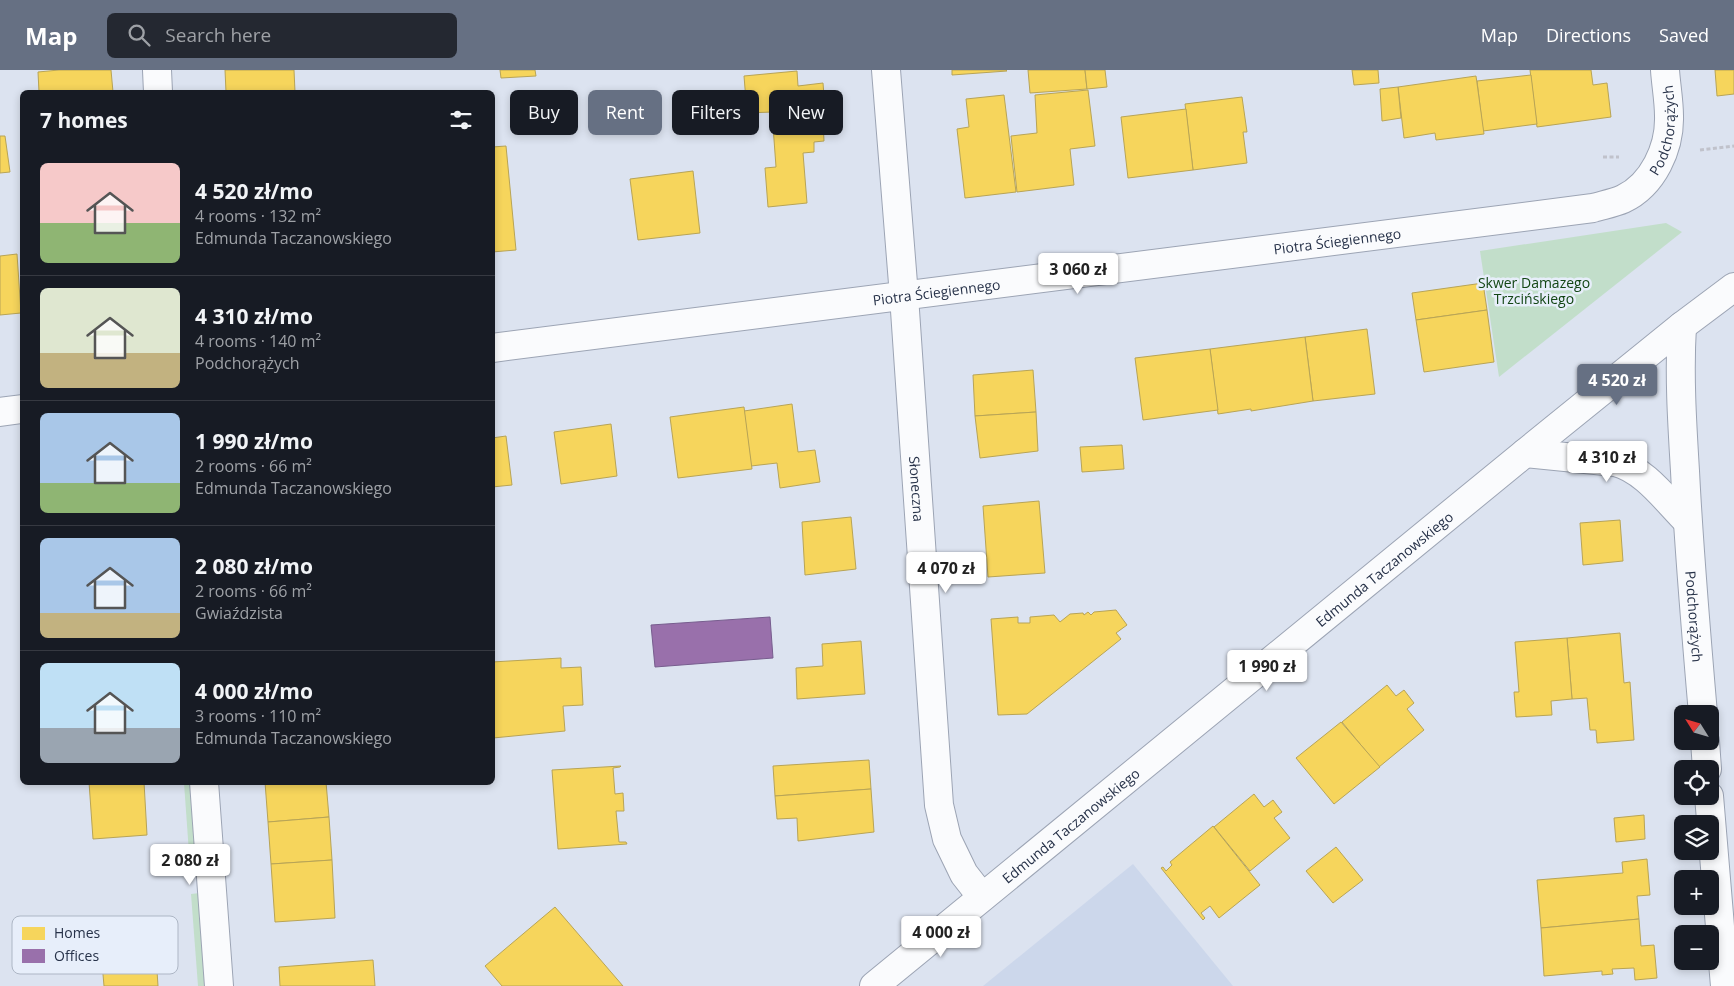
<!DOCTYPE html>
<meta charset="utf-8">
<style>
body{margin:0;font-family:"Open Sans",sans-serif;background:#242831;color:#f1f3f6;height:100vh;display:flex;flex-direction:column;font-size:19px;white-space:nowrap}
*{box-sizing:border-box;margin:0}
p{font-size:16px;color:#9ea1a6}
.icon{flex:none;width:28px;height:28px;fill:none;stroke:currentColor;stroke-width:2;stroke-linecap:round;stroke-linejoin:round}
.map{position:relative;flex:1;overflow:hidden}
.sheet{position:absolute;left:20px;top:20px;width:475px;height:695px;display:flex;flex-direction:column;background:#171b24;border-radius:8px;box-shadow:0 2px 8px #0003}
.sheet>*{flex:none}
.hud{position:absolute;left:510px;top:20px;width:475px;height:45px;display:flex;gap:10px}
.needle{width:32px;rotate:307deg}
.fabs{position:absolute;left:1674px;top:635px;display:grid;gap:10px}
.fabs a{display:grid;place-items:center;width:45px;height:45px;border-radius:8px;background:#171b24;box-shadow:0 2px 8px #0003;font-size:25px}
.price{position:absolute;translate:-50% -42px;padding:0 11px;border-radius:5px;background:#fff;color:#222;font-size:16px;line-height:32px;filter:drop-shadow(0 1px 2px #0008)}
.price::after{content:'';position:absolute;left:50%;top:30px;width:15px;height:11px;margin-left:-8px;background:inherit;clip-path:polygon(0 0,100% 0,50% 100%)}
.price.selected{background:#667083;color:#fff}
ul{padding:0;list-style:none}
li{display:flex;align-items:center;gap:15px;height:125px;padding:0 20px}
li+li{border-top:1px solid #363941}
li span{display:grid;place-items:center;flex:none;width:140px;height:100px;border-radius:8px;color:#555}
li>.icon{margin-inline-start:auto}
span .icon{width:60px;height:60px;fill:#fffc;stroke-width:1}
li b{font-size:21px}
h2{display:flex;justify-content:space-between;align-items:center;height:60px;padding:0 20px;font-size:21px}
.pill{padding:0 18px;border-radius:8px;background:#171b24;box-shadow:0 2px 8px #0003;font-size:18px;line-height:45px}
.pill.selected{background:#667083;color:#fff}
header{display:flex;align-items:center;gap:30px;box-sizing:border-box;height:70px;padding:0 25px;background:#667083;color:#fff}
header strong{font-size:24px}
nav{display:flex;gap:28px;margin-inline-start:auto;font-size:18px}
.search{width:350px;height:45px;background:#242831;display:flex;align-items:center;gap:12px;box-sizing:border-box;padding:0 18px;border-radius:8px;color:#9ea1a6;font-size:19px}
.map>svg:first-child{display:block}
</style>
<header>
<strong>Map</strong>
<div class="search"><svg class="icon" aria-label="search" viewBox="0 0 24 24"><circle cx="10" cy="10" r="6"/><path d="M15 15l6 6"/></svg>Search here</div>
<nav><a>Map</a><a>Directions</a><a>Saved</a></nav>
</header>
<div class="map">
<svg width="1734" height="916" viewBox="0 0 1734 916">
<rect width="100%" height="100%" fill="#dce3f0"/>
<path fill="#ccd7eb" d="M1133,794l100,122h-250z"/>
<g fill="#c2deca">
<path d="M1666,153l16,9 -183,145 -19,-126z"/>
<path d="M184,713h8l6,82 -8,2z"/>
<path d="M200,823l7,93h-9l-7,-92z"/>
</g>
<g fill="#f6d55c" stroke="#b8a456">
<path d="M59,0h52l2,22h-74l-1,-20z"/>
<path d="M225,0h69l1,22h-69z"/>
<path d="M500,0h35l1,6 -35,2z"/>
<path d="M952,0h54l1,1 -55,4z"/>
<path d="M1028,0h57l2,19 -57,4z"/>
<path d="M1085,0h20l2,17 -20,2z"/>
<path d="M1352,0h26l1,13 -25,2z"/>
<path d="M1530,0h61l2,15 14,-2 4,34 -74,10z"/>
<path d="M1715,0h19v24l-17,2z"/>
<path d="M797,1l1,15 25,-3 3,38h-3l1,20 -10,1v10l-11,1 4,50 -39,4 -3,-39 11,-1 -4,-55 -25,1 -3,-37z"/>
<path d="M1531,5l6,49 -54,7 -6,-50z"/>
<path d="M1476,6l8,58 -48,6 -1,-7 -31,5 -6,-51z"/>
<path d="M1398,17l3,31 -19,3 -2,-32z"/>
<path d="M1088,20l7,56 -25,3 4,36 -57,7 -6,-56 26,-3 -2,-38z"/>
<path d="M411,21v1h-75z"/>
<path d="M1004,25l12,97 -51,6 -8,-69 12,-2 -3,-28z"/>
<path d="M1242,27l5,35h-4l4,31 -54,7 -8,-66z"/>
<path d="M1186,39l7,61 -65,8 -7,-61z"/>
<path d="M0,66h5l5,36 -10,1z"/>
<path d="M506,76l10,104 -24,2v-105z"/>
<path d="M693,101l7,62 -62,7 -8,-61z"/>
<path d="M17,184l4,59 -21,2v-59z"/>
<path d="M1483,213l4,27 -71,10 -4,-27z"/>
<path d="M1487,240l7,52 -70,10 -8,-52z"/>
<path d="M1367,259l8,65 -62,7 -8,-64z"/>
<path d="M1305,267l8,64 -62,10v-2l-33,5 -8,-65z"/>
<path d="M1210,279l8,61 -75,10 -8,-62z"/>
<path d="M1033,300l3,42 -61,4 -2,-41z"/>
<path d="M792,334l6,48 17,-2 5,32 -40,6 -3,-25 -26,3 -7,-55z"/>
<path d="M744,337l8,62 -74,9 -8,-61z"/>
<path d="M1036,342l2,39 -58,7 -5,-42z"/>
<path d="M611,354l6,52 -56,8 -7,-52z"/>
<path d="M506,366l6,49 -20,2v-49z"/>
<path d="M1122,375l2,24 -42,3 -2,-25z"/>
<path d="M1039,431l6,72 -57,4 -5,-71z"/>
<path d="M851,447l5,52 -51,6 -3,-53z"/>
<path d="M1620,450l3,41 -40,4 -3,-42z"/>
<path d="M1116,540l11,15 -11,8 5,6 -94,75 -29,1 -7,-96 27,-2v6h12v-6l24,-2 6,7 10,-8 13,-1 1,2 4,-3 3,3 3,-3z"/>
<path d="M1620,563l4,50 6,-1 4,58 -37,3 -1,-13h-6l-3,-32 -15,1 -5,-61z"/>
<path d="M1567,568l5,61 -21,2 1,14 -36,2 -2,-25h5l-4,-50z"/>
<path d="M861,571l4,53 -68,5 -1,-31 27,-2 -1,-22z"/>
<path d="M561,588v10l20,-1 2,38 -20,1 2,25 -72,7 -1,-76z"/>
<path d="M1387,615l9,11 8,-6 10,13 -7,6 17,21 -45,37 -37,-45z"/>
<path d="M1341,652l39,45 -46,37 -38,-46z"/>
<path d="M869,690l2,29 -96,7 -2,-30z"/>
<path d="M621,696l-1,1 -7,1 2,26 8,-1 1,18h-8l3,31h7l1,2 -69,5 -6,-79z"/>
<path d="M89,712h55l3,53 -54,4z"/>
<path d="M265,712h61l3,35 -61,5z"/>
<path d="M871,719l3,43 -76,9 -1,-23 -20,1 -2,-23z"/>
<path d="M1254,724l10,13 9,-7 9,12 -8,6 16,20 -40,33 -36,-44z"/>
<path d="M1644,745l1,24 -29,3 -2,-24z"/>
<path d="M329,747l3,43 -61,4 -3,-42z"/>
<path d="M1213,756l47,59 -41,33 -9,-12 -9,7 4,5 -2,2 -42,-52 2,-1 3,4 6,-6 -2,-3z"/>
<path d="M1336,777l27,33 -30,23 -27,-32z"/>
<path d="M1647,789l3,36 -13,1 2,23 -98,9 -4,-48 86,-7 -1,-11z"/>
<path d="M332,790l3,58 -60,4 -4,-58z"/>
<path d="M555,837l68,79h-121l-17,-20z"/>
<path d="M1639,849l2,27 13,-1 3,33 -22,2 -1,-12 -22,1 1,5 -11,1v-4l-58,5 -3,-48z"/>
<path d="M154,855l4,61h-54l-5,-58z"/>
<path d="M373,890l2,26h-95l-1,-19z"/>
</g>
<path fill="#9970ab" stroke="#775d8e" d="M770,547l3,41 -118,9 -4,-42z"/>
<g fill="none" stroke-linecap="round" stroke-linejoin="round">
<defs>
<g id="minor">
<path d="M157,0l1,22"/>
<path id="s1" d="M886,0l18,226 35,509 8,34 17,35 18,23"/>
<path id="s2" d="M1682,256c-3,48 0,96 3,145 4,81 11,162 18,243"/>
<path id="s3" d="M492,278l1101,-140c10,-3 21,-5 30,-9 30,-14 47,-51 46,-83 0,-15 -3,-31 -4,-46"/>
<path d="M0,342l22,-3"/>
<path d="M1525,383l90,9c29,7 51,38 72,59"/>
<path d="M1705,671l2,28"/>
<path d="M204,712l15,204"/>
<path d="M1709,726l16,190"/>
</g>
<g id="tertiary">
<path id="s4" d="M874,916l651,-533 157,-127 52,-39"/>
</g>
</defs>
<use href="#minor" stroke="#9ca4b4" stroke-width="30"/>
<use href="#tertiary" stroke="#9ca4b4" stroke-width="30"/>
<g stroke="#c0c2cb" stroke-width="3" stroke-dasharray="4 2.5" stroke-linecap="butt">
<path d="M1700,80l34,-4"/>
<path d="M1603,87h16"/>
</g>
<use href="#minor" stroke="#fafbfd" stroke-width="28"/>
<use href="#tertiary" stroke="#fafbfd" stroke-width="28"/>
</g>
<g text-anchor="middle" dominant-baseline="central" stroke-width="5" stroke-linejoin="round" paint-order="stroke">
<g font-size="14" fill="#273249" stroke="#e7eefa">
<text stroke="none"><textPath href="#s3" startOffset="1226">Podchorążych</textPath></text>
<text stroke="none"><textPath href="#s3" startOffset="852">Piotra Ściegiennego</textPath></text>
<text stroke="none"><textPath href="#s3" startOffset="448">Piotra Ściegiennego</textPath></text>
<text stroke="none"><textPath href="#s1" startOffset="420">Słoneczna</textPath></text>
<text stroke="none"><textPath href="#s4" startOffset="659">Edmunda Taczanowskiego</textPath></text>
<text stroke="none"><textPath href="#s2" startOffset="291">Podchorążych</textPath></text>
<text stroke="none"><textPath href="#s4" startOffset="254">Edmunda Taczanowskiego</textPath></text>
</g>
<g font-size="14" fill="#134615" stroke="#e7eefa">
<text x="1534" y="212">Skwer Damazego<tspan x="1534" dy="16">Trzcińskiego</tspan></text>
</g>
</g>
<rect x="12" y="846" width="166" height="58" rx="8" fill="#e7eefa" stroke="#adb6c5" stroke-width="1"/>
<rect x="22" y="857" width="23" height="13" fill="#f6d55c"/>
<rect x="22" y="879" width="23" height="14" fill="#9970ab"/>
<g font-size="14" fill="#273249">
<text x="54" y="868">Homes</text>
<text x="54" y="891">Offices</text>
</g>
</svg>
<div class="fabs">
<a><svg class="needle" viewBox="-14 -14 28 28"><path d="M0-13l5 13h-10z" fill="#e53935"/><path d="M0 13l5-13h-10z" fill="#9ea1a6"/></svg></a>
<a><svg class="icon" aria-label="locate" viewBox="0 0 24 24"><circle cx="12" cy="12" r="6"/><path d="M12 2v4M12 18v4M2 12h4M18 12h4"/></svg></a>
<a><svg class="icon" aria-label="layers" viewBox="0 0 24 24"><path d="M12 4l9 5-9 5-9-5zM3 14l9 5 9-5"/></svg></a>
<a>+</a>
<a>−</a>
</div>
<b class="price" style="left:1078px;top:225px">3 060 zł</b>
<b class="price selected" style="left:1617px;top:336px">4 520 zł</b>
<b class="price" style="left:1607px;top:413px">4 310 zł</b>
<b class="price" style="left:946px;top:524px">4 070 zł</b>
<b class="price" style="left:1267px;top:622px">1 990 zł</b>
<b class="price" style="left:190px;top:816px">2 080 zł</b>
<b class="price" style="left:941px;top:888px">4 000 zł</b>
<div class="hud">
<a class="pill">Buy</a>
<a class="pill selected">Rent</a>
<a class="pill">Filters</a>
<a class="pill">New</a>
</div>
<section class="sheet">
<h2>7 homes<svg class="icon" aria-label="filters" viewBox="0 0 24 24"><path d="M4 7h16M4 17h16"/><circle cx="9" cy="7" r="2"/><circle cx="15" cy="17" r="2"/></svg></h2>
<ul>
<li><span style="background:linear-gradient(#f6c9c9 60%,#8fb573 0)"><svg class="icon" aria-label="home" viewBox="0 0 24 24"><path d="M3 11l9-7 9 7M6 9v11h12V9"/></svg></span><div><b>4 520 zł/mo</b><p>4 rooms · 132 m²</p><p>Edmunda Taczanowskiego</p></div></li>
<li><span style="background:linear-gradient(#dfe7d0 65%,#c2b280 0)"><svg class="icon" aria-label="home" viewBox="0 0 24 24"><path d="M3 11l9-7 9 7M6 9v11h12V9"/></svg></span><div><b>4 310 zł/mo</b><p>4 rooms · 140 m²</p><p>Podchorążych</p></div></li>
<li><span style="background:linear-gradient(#a9c7e8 70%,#8fb573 0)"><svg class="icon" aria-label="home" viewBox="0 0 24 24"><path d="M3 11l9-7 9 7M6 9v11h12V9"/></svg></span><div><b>1 990 zł/mo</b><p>2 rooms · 66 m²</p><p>Edmunda Taczanowskiego</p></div></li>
<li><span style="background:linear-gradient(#a9c7e8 75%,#c2b280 0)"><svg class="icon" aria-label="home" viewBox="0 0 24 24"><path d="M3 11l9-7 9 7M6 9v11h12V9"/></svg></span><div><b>2 080 zł/mo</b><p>2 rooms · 66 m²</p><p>Gwiaździsta</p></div></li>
<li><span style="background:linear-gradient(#bfe0f5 65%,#9aa5b1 0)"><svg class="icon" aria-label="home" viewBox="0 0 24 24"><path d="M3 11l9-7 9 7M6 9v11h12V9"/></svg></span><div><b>4 000 zł/mo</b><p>3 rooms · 110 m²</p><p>Edmunda Taczanowskiego</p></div></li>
</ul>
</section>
</div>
